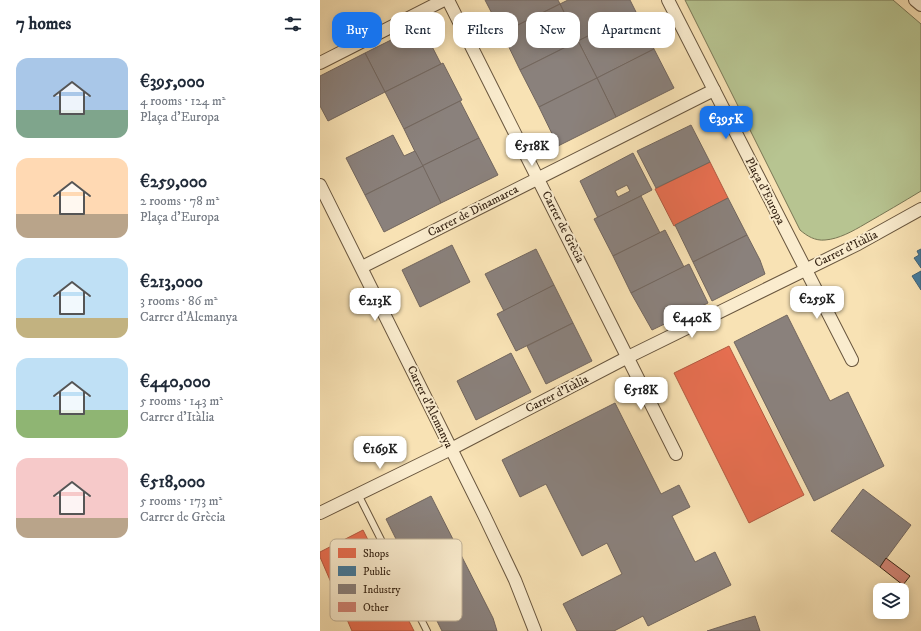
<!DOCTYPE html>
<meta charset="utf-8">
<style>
body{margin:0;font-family:"IM FELL DW Pica",serif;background:#f2f2f3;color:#1f2937;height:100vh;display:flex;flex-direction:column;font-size:15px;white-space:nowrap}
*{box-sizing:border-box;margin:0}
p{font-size:13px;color:#747a83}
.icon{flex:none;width:22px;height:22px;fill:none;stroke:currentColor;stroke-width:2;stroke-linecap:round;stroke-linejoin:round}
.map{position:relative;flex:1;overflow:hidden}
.panel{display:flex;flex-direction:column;background:#fff;width:320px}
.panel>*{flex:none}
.top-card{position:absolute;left:12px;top:12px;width:380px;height:36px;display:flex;gap:8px}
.buttons{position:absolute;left:553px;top:583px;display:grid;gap:8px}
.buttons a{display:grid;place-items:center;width:36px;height:36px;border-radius:8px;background:#fff;box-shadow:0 2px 10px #0003;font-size:20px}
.price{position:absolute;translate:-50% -34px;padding:0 9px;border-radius:8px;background:#fff;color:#222;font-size:13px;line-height:26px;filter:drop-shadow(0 1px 2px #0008)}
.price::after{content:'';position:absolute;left:50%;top:24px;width:12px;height:9px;margin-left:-6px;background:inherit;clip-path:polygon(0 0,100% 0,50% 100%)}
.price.current{background:#1a73e8;color:#fff}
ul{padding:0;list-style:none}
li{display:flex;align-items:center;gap:12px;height:100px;padding:0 16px}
li span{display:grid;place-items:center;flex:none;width:112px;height:80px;border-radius:12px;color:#555}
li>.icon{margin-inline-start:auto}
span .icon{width:48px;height:48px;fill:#fffc;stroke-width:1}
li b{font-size:17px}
h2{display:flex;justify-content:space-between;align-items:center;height:48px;padding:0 16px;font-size:17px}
.tag{padding:0 14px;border-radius:12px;background:#fff;box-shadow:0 2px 10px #0003;font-size:14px;line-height:36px}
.tag.current{background:#1a73e8;color:#fff}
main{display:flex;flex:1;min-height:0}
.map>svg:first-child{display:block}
</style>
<main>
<section class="panel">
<h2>7 homes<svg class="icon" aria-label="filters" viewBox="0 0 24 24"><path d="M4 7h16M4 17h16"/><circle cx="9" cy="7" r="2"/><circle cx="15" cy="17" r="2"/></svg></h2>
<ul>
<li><span style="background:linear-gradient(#a9c7e8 65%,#7fa58c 0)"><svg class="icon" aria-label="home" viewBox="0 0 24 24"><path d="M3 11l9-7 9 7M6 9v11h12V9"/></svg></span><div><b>€395,000</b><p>4 rooms · 124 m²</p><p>Plaça d'Europa</p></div></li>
<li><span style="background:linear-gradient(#ffd9b3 70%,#b9a48a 0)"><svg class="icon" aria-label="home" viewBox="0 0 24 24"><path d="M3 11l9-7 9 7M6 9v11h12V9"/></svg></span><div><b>€259,000</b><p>2 rooms · 78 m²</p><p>Plaça d'Europa</p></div></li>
<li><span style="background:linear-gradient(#bfe0f5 75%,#c2b280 0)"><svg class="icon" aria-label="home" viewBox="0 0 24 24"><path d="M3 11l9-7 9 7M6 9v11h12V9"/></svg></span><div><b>€213,000</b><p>3 rooms · 86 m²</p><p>Carrer d'Alemanya</p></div></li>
<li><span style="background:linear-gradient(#bfe0f5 65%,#8fb573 0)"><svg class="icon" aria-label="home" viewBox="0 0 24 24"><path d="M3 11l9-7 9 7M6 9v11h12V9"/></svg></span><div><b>€440,000</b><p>5 rooms · 143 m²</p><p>Carrer d'Itàlia</p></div></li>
<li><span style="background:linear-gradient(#f6c9c9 75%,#b9a48a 0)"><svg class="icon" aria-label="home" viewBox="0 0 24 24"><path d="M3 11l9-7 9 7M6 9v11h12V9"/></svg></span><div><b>€518,000</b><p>5 rooms · 173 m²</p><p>Carrer de Grècia</p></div></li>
</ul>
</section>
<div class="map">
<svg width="601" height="631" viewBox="0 0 601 631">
<rect width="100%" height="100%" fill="#f8e2b4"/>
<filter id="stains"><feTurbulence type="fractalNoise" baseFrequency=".005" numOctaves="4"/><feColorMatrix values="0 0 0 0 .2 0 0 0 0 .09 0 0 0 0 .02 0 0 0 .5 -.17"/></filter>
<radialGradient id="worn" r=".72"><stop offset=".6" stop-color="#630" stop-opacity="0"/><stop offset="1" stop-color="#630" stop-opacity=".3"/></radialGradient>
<path fill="#b7c491" stroke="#787654" d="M365,0h208l28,24v167c-18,11 -37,22 -56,33 -12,7 -26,15 -40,16 -10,1 -18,-4 -25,-10z"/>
<g fill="#e76f51" stroke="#b35940">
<path d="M390,162l18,36 -54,28 -19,-37z"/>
<path d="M409,346l75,149 -55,28 -75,-150z"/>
<path d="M43,530l51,101h-62l-32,-74v-5z"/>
</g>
<g fill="#457b9d" stroke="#416275">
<path d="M601,249v19l-7,-10 5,-3 -2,-4z"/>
<path d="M601,271v19l-9,-14z"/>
</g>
<g fill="#8a817c" stroke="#72665e" fill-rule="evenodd">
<path d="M165,0h73l2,4 -58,29z"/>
<path d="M248,0h62l6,12 -58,29 -18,-37z"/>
<path d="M240,4l18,37 -58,29 -18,-37z"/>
<path d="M316,12l18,37 -57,29 -19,-37z"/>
<path d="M101,25l20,39 -56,28 -20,-39z"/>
<path d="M258,41l19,37 -58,29 -19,-37z"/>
<path d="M334,49l20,39 -58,29 -19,-39z"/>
<path d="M45,53l20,39 -57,29 -8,-15v-30z"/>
<path d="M123,63l19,37 -58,29 -19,-37z"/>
<path d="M277,78l19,39 -58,29 -19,-39z"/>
<path d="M140,101l19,37 -57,28 -18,-37z"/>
<path d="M371,125l19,37 -54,26 -19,-37z"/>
<path d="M73,135l11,21 11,-5 8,15 -58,29 -19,-37z"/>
<path d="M159,138l19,37 -57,28 -19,-37z"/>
<path d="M313,153l19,37 -54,28 -18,-37zM307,185l3,6 -12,6 -3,-6z"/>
<path d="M103,166l18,37 -57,29 -19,-37z"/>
<path d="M321,196l19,37 -47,23 -19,-37z"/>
<path d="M408,198l19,37 -54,27 -18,-37z"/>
<path d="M345,230l19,37 -53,26 -18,-37z"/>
<path d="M427,235l13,25 5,14 -53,27 -19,-39z"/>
<path d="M132,245l18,37 -50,25 -18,-37z"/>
<path d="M216,249l18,36 -50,26 -19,-37z"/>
<path d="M369,264l19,39 -56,27 -21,-37z"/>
<path d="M234,285l19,38 -57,28 -19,-37z"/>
<path d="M467,315l43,86 18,-9 36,74 -70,35 -80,-159z"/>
<path d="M253,323l19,38 -46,23 -19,-38z"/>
<path d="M191,353l20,39 -55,28 -19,-39z"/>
<path d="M295,403l46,91 18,-9 11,22 -18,9 23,46 20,-10 16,33 -83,41 -5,-10 -29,15h-37l-14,-27 59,-30 -15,-31 -25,13 -36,-72 -26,13 -18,-37z"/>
<path d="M543,489l48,36 -31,42 -49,-36z"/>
<path d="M111,496l62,122 4,13h-55l-56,-112z"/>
<path d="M435,616l5,15h-53l28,-9z"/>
</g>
<path fill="#d18474" stroke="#392717" d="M566,558l24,18 -7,9 -23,-18z"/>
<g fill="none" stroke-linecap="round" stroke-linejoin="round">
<defs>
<path id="lane" d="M38,494l69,137"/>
<g id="street">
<path d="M128,0l228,454"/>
<path d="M348,0l184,360"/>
<path d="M595,0l6,5"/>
<path d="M0,63l124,-63"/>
<path d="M0,185l164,330 31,65 20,51"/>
<path d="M42,267l352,-177"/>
<path d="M0,513l131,-64 177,-92 230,-113 63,-35"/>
</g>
</defs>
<use href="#lane" stroke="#69563e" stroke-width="8"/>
<use href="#street" stroke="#69563e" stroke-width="14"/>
<use href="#lane" stroke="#faecce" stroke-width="6"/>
<use href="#street" stroke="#faecce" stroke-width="12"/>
</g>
<g text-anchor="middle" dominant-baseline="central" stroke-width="4" stroke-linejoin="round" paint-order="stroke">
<g font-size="12" fill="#392717" stroke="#faecce">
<text transform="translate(445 191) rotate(63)">Plaça d'Europa</text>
<text transform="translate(153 211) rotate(-27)">Carrer de Dinamarca</text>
<text transform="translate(243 227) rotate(63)">Carrer de Grècia</text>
<text transform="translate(526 249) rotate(-26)">Carrer d'Itàlia</text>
<text transform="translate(237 394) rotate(-27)">Carrer d'Itàlia</text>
<text transform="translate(110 407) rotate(64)">Carrer d'Alemanya</text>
</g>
</g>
<rect x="10" y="539" width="132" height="82" rx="6" fill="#faecce" stroke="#c0b197" stroke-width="1"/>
<rect x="18" y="548" width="18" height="10" fill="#e76f51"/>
<rect x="18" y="566" width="18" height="10" fill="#457b9d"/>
<rect x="18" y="584" width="18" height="10" fill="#8a817c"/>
<rect x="18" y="602" width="18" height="10" fill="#d18474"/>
<g font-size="11" fill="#392717">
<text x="43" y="557">Shops</text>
<text x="43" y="575">Public</text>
<text x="43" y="593">Industry</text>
<text x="43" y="611">Other</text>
</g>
<rect width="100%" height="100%" filter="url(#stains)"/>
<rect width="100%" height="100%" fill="url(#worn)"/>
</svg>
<div class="buttons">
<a><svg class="icon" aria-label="layers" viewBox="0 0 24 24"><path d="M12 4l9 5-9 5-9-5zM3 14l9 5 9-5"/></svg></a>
</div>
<b class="price current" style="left:406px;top:140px">€395K</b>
<b class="price" style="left:212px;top:167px">€518K</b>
<b class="price" style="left:497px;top:320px">€259K</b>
<b class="price" style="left:55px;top:322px">€213K</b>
<b class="price" style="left:372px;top:339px">€440K</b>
<b class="price" style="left:321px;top:411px">€518K</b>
<b class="price" style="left:60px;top:470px">€169K</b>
<div class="top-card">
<a class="tag current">Buy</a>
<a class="tag">Rent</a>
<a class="tag">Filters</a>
<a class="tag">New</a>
<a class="tag">Apartment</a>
</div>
</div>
</main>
